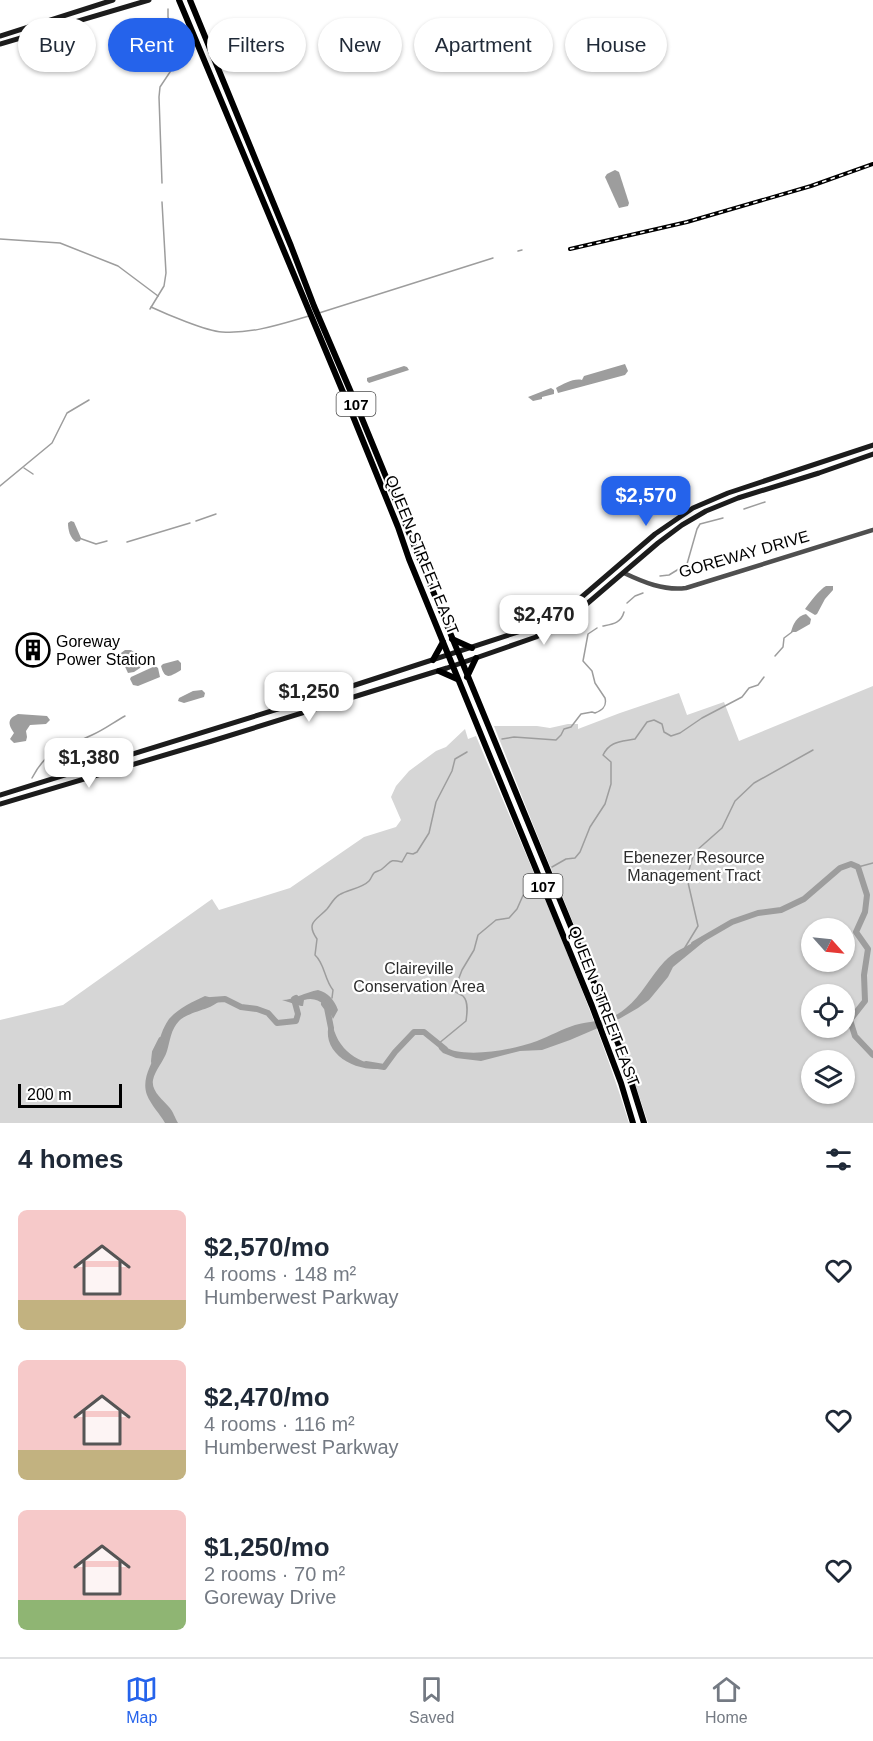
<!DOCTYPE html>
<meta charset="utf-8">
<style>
body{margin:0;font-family:Arial,sans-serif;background:#f2f2f3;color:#1f2937;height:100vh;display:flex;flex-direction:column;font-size:22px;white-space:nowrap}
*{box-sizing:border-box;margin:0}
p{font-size:20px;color:#747a83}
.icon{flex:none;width:33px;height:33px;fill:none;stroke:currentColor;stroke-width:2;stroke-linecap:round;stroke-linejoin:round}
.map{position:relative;height:1123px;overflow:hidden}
.drawer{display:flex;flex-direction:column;background:#fff;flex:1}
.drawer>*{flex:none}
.banner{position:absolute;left:18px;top:18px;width:837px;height:54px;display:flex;gap:12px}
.needle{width:39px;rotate:117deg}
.controls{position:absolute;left:801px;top:918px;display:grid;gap:12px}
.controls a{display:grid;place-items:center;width:54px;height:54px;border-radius:50%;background:#fff;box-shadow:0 2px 4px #0004;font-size:30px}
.scale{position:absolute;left:18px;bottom:15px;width:104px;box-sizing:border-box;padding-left:6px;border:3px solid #000;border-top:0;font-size:16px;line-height:21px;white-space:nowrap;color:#000;-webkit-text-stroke:4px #fff;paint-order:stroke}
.price{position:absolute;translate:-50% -51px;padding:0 14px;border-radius:12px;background:#fff;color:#222;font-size:20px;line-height:39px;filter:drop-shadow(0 2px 3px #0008)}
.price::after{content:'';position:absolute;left:50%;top:36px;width:18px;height:14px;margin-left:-9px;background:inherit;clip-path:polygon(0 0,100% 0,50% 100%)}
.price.current{background:#2563eb;color:#fff}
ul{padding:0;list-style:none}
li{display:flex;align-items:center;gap:18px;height:150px;padding:0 18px}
li span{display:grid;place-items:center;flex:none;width:168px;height:120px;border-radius:9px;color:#555}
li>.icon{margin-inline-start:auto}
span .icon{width:72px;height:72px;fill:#fffc;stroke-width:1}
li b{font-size:26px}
h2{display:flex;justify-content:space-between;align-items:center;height:72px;padding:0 18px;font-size:26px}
.pill{padding:0 21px;border-radius:27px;background:#fff;box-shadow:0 2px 4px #0004;font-size:21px;line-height:54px}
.pill.current{background:#2563eb;color:#fff}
.menu{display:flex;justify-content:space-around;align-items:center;height:84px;border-top:2px solid #e0e1e3;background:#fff;font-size:16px;color:#747a83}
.menu a{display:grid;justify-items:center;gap:3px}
.menu .current{color:#2563eb}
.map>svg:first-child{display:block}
</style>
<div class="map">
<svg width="873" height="1123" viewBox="0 0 873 1123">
<rect width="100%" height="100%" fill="#fff"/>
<g fill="#d6d6d6" fill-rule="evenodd">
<path d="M32,38l5,15 -15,5 -3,-11 4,-1 -1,-4z"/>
<path d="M873,686v437h-225l-29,-88 -85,-208 -40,-101h43l13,2 18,-4h10v5l42,-16 59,-20 8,22 37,-13 15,39zM812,928h32v34h-32zM812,994h32v34h-32zM812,1060h32v34h-32z"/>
<path d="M465,729l3,10 8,-3c53,128 112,255 153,387h-629v-103l63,-15 149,-106 7,11 71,-22 74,-51 32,-10 5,-7 -10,-23 5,-11 13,-15 27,-20 10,-4z"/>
</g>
<g fill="#9d9d9d">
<path d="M615,170l4,2 10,31 -1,3 -9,2 -14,-31 2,-3z"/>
<path d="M625,364l3,7 -3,4 -67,18 -2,-5c7,-4 18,-10 26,-8l2,-4z"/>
<path d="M404,366l3,1 2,3 -40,13 -2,-2v-3z"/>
<path d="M551,388l3,2v4l-12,3v2l-9,2 -5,-4z"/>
<path d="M71,521l3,1 7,16 -1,3 -4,1c-6,-4 -8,-12 -8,-19z"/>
<path d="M826,586h7v4l-8,9 -8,15 -2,1 -10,-6c5,-7 15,-20 21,-23z"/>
<path d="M806,614l5,5 -1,5 -14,8h-5c2,-8 6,-16 15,-18z"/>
<path d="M125,650h6l3,2 7,14 -1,2 -6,4 -6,1 -8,-17 1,-3z"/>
<path d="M178,660l3,3v7c-10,6 -16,11 -20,-4l2,-2z"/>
<path d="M155,666l3,2 2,9 -22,9 -5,-1 -3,-6 1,-2z"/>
<path d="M202,690l3,3 -1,4 -20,6 -6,-2 1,-3 14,-7z"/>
<path d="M18,714l29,2 3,4 -4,4 -16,1 -4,6 1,6 -1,4 -12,2 -4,-4 4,-6c-6,-9 -7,-14 4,-19z"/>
<path d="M698,940h8l-33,27 -5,10 -19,23 -11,8 -19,11 -49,21 -28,10 -22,1 -39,10 -25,-3 -13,-5 -4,-4 -1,-5c6,2 12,6 17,7 24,5 60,-2 82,-10 13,-5 25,-12 38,-16 19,-5 35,-3 51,-17 16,-13 24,-31 38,-46 10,-11 22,-15 34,-22z"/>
<path d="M318,990c10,3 16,9 20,20l-5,9c-6,-13 -14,-23 -29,-19l-1,6h-2l-19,-6c11,0 24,-8 36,-10z"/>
<path d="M205,996l15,4c-8,10 -31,11 -41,21 -8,8 -9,20 -12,30 -3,10 -12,19 -14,29 -2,11 10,20 16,27 4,4 6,11 9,16h-13c-5,-9 -14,-18 -18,-28 -6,-16 5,-31 10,-45 3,-12 5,-21 12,-31 10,-11 23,-17 36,-23z"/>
<path d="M330,1021h2c4,29 27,44 55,45l-1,2c-28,6 -68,-14 -56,-47z"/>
</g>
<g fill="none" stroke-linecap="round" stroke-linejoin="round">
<g stroke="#9d9d9d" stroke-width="1.5">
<path d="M162,183l-3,-86 1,-10 16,-24 2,-16 -10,-30v-8"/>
<path d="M0,239l60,4 58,23 40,30"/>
<path d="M518,251l4,-1"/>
<path d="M151,307c15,7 55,24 71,25 30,2 59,-8 87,-16"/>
<path d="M150,309l14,-23 2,-13 -4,-71"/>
<path d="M319,313l174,-55"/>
<path d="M24,468l9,6"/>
<path d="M0,486l52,-43 15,-30 22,-13"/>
<path d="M744,509l21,-7"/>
<path d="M196,521l20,-7"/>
<path d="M79,538l17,6 11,-3"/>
<path d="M127,542l63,-19"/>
<path d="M660,576l9,-1 18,-11 10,-35 3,-5 23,-6"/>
<path d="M627,603l8,-7 8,-3"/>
<path d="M603,626c10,-2 18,-3 21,-14"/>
<path d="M775,656l8,-9 1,-9 8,-6"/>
<path d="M502,739l12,-2 42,3 5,-5 3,-6 7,-2 10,-13 11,-2 3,1c8,-3 12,-7 10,-15l-10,-15 -3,-12 -9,-10 5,-27 9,-6"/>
<path d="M32,778c16,-31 32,-29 60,-43 12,-5 22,-13 33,-19"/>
<path d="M552,867l14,-8 9,-1 5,-6 10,-25 15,-23 6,-20v-22l-8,-7c7,-14 17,-13 32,-16l12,-17 7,-2 8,4 2,8 7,4 9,-3 22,-15 40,-21 7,-9 9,-3 6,-8"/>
<path d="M858,867l15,-4"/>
<path d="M684,949l14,-23 -11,-48 5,-19 4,-8 26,-23 13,-27 19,-18 59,-33"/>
<path d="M332,998l1,-8c-9,-11 -8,-26 -18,-35l2,-16c-12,-17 0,-19 10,-30 4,-5 7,-11 12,-14 9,-6 22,-6 30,-14 2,-2 3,-6 5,-8 2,-2 6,-2 8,-4 10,-8 7,-10 20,-7l5,-9 6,1 4,-2 12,-19 7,-31 16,-31 3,-12 12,-7"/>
<path d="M438,1044l28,-23c1,-7 3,-19 -3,-25 -3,-2 -7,-3 -9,-5l8,-21 12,-20 4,-15 18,-15 13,-2 8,-9 12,-27"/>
</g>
<g stroke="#9d9d9d" stroke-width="6">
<path d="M694,944l38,-22 26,-9 23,-3 23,-11 36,-31 11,-4 7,3 9,28 -2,17 -9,20 12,17 -4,26 1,26 -15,19 5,16 18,19"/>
<path d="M211,1000l14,-1 16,8 16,2 11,4 9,10 19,-2 2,-7 -4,-15 2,-1"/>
<path d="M324,1004l3,4 4,20"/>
<path d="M154,1061l1,-9 6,-12"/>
<path d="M366,1064l18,3 11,-15 19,-20h10l21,17"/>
</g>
<path stroke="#4f4f4f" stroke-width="4.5" d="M624,573c19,9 40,18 62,15l187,-58"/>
<g stroke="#1c1c1c" stroke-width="5">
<path d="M0,36l113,-36"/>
<path d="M0,44l149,-44"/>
<path d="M0,795l346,-107 184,-60 19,-8 21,-13 85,-73 38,-26 35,-15 145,-48"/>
<path d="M0,804l212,-63 235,-73 89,-31 39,-23 83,-71 24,-18 24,-14 32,-13 81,-25 54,-19"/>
</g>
<g stroke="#000" stroke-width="6">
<path d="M179,0l169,404 50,123 11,32 183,447 29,77 12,40"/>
<path d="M190,0l101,246 23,60 42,98 246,598 22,57 20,64"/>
<path d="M452,639l20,9"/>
<path d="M433,660l10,-18"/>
<path d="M439,671l18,8"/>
<path d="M467,677l9,-19"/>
</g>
<defs>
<path id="rail" d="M570,249l117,-27 124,-36 62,-22"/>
</defs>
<use href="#rail" stroke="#000" stroke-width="4"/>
<use href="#rail" stroke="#fff" stroke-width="1.5" stroke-dasharray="4.5" stroke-linecap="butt"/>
</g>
<defs>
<symbol id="building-ring" viewBox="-11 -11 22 22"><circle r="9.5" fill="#fff" stroke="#000" stroke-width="1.5"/><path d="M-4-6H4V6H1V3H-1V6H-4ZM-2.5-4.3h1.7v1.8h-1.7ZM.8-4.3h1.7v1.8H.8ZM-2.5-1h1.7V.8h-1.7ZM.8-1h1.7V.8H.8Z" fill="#000"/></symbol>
</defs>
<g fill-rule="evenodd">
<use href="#building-ring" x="14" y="631" width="38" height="38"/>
</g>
<g text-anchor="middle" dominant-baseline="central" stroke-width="4.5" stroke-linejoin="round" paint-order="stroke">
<g fill="#fff" stroke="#4c4c4c" stroke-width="1.5">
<rect x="336.5" y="392" width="39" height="24" rx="4.5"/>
<rect x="523.5" y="874" width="39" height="24" rx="4.5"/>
</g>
<g font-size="15" font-weight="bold" fill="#000">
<text x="356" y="404">107</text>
<text x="543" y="886">107</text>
</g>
<g font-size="16" fill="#000" stroke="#fff">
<text transform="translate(744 554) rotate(-16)">GOREWAY DRIVE</text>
<text transform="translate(422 555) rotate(68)">QUEEN STREET EAST</text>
<text transform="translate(604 1006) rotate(69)">QUEEN STREET EAST</text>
</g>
<g font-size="16" fill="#000" stroke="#fff" text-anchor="start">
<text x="56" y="641">Goreway<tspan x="56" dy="18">Power Station</tspan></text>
</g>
<g font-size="16" fill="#2d2d2d" stroke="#fff">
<text x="694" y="857">Ebenezer Resource<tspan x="694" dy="18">Management Tract</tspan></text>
<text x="419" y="968">Claireville<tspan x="419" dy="18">Conservation Area</tspan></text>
</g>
</g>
</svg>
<div class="controls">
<a><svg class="needle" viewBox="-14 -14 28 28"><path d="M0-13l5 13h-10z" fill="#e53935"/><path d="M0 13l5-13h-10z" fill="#747a83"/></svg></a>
<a><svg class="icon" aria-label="locate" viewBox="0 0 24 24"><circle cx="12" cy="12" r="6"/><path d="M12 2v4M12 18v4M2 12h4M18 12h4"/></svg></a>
<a><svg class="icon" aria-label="layers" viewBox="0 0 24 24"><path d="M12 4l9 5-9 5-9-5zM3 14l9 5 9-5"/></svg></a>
</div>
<div class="scale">200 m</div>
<b class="price current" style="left:646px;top:527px">$2,570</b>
<b class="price" style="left:544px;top:646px">$2,470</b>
<b class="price" style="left:309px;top:723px">$1,250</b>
<b class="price" style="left:89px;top:789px">$1,380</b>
<div class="banner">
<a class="pill">Buy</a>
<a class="pill current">Rent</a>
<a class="pill">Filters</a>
<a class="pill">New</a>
<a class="pill">Apartment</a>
<a class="pill">House</a>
</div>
</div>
<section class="drawer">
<h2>4 homes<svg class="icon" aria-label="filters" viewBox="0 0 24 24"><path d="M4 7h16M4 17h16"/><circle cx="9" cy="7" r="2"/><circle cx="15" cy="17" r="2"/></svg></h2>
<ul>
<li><span style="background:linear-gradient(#f6c9c9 75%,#c2b280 0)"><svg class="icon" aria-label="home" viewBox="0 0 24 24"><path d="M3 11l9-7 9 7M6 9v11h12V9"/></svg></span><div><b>$2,570/mo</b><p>4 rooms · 148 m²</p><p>Humberwest Parkway</p></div><svg class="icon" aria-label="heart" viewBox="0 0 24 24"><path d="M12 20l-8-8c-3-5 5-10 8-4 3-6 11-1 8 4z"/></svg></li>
<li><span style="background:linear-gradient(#f6c9c9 75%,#c2b280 0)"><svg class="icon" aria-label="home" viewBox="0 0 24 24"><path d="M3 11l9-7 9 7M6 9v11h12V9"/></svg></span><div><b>$2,470/mo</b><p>4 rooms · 116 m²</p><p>Humberwest Parkway</p></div><svg class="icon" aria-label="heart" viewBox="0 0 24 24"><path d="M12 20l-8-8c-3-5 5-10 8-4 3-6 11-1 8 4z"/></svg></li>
<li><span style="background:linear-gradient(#f6c9c9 75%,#8fb573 0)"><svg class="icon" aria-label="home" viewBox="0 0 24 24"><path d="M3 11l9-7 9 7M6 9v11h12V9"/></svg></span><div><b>$1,250/mo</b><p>2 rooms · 70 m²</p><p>Goreway Drive</p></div><svg class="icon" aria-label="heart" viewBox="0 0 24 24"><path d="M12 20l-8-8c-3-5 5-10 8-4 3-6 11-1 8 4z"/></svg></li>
</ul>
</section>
<nav class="menu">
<a class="current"><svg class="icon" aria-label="map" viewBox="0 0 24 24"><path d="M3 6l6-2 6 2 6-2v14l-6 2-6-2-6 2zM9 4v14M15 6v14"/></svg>Map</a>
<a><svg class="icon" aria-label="saved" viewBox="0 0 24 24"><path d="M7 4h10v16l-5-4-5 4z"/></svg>Saved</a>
<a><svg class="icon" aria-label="home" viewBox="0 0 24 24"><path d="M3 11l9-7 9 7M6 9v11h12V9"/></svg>Home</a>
</nav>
